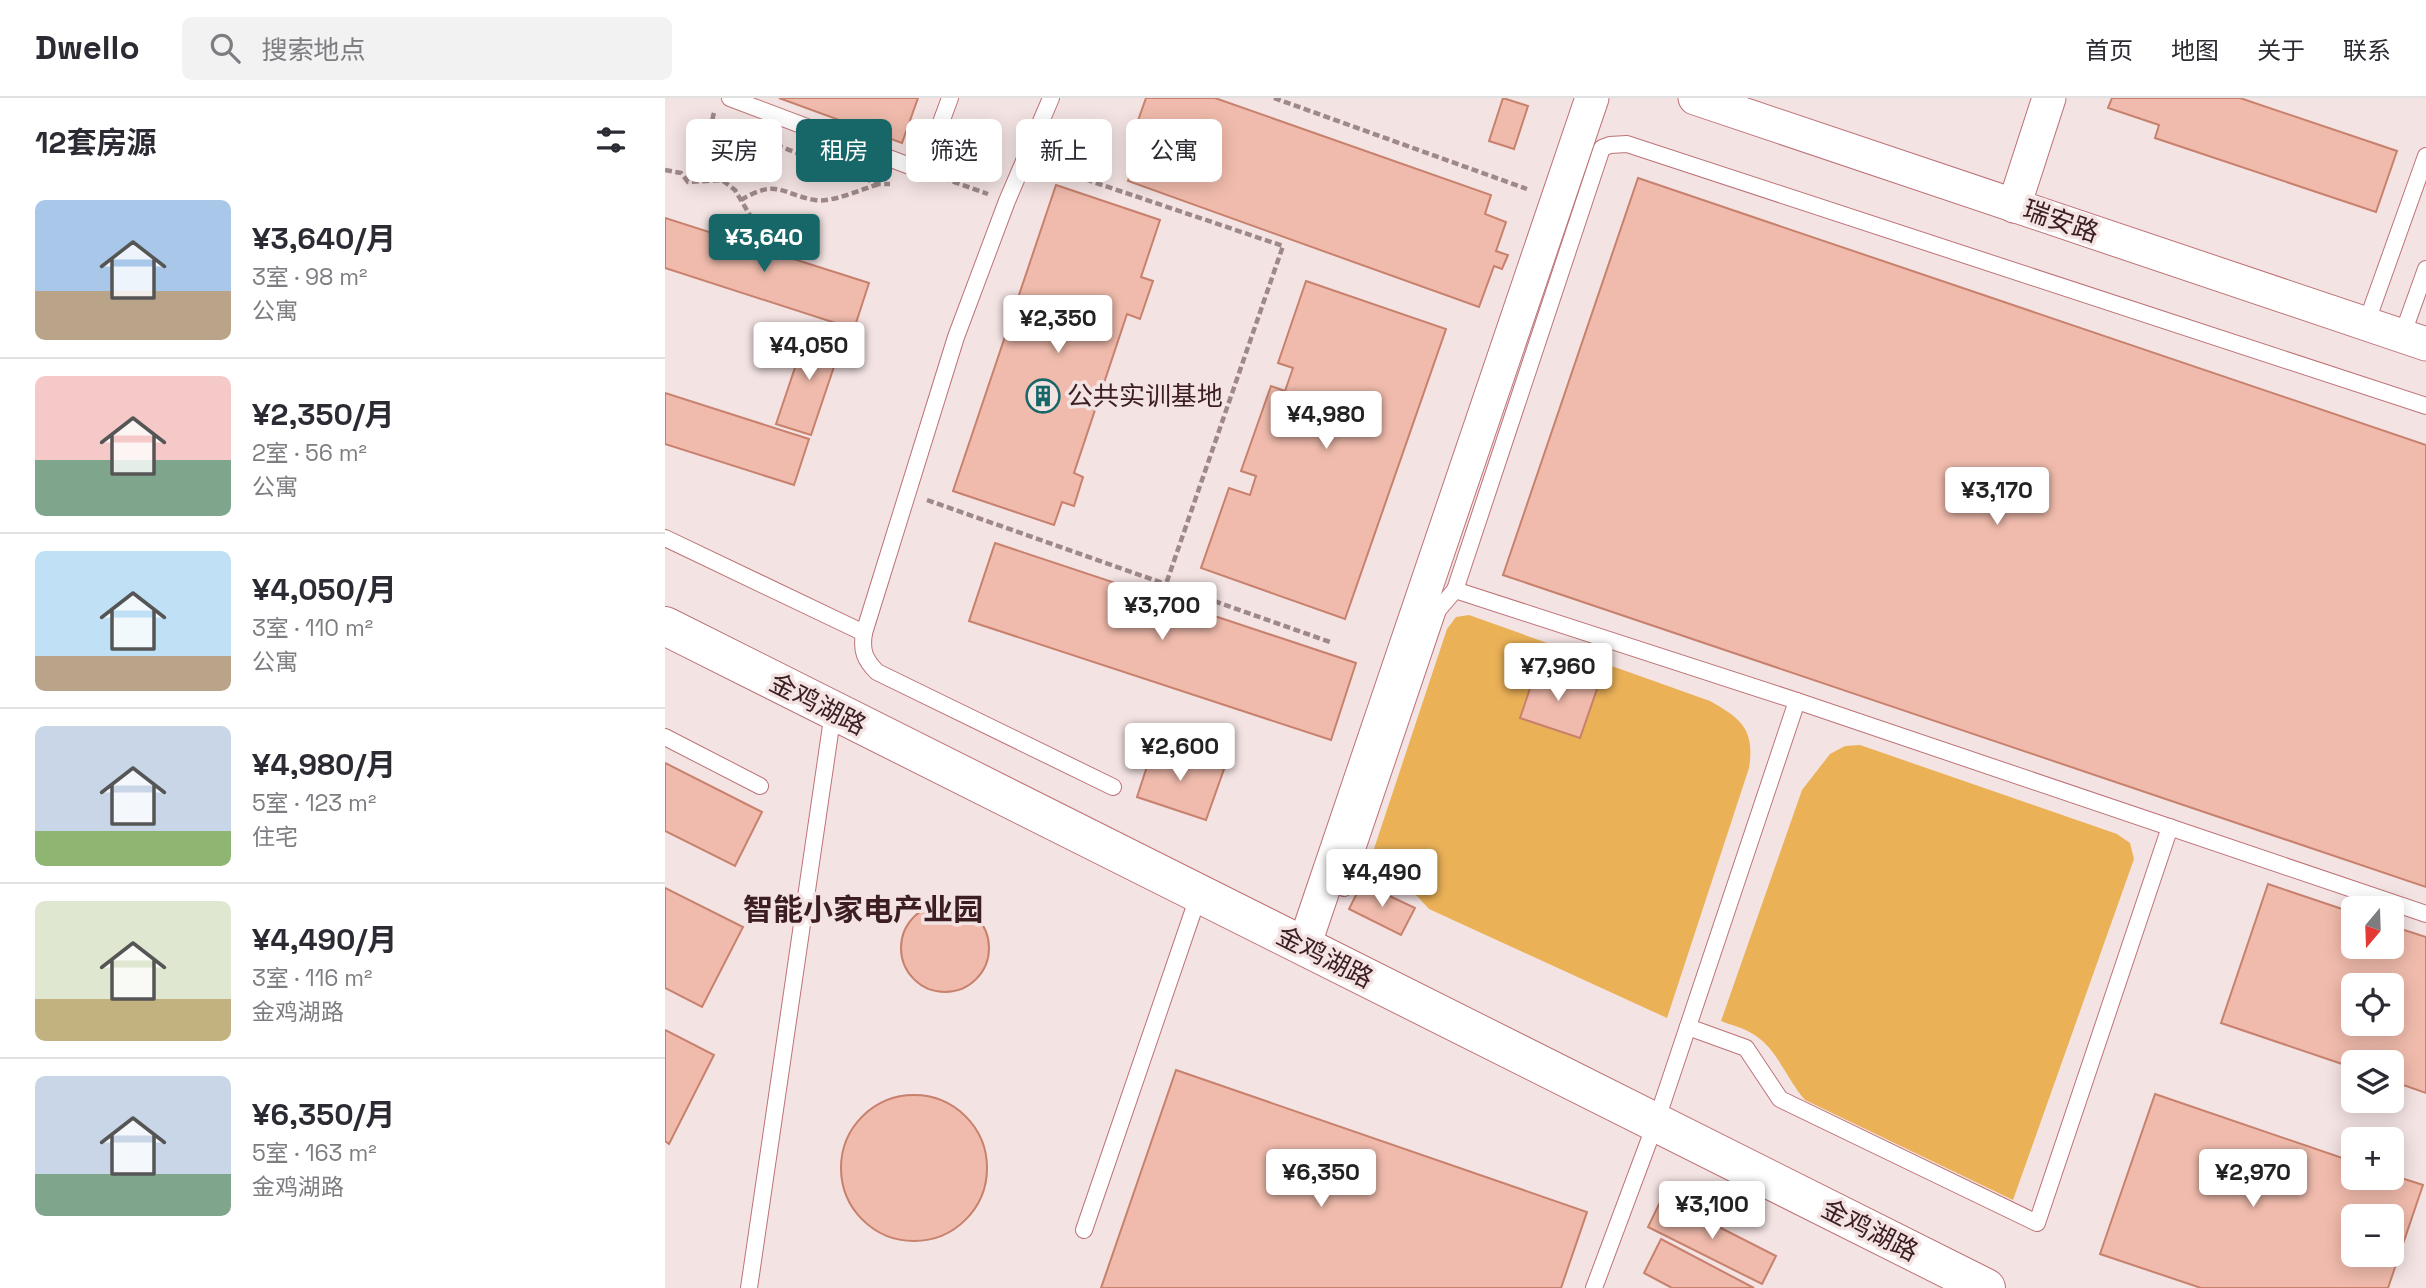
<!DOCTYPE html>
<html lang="zh">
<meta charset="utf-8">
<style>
body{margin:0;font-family:"Space Grotesk","Noto Sans SC",sans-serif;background:#f2f2f3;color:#2b2b33;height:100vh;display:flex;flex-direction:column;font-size:26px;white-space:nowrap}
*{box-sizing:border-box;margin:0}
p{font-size:23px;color:#7c7c81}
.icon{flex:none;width:38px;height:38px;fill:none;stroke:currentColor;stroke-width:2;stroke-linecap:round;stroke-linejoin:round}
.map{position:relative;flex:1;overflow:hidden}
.side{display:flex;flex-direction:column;background:#fff;width:665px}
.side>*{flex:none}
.hud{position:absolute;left:21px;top:21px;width:665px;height:63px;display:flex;gap:14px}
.needle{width:46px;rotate:199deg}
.controls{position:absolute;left:1676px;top:798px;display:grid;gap:14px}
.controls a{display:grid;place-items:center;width:63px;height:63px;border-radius:10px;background:#fff;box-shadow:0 4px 18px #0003;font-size:35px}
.price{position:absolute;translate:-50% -60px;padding:0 16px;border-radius:7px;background:#fff;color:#222;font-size:23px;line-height:46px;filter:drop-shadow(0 2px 4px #0008)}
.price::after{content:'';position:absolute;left:50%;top:42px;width:21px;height:16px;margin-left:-10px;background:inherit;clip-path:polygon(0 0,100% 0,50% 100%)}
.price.on{background:#186768;color:#fff}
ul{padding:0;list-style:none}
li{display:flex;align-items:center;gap:21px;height:175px;padding:0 35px}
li+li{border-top:2px solid #e1e1e2}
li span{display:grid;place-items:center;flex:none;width:196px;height:140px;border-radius:10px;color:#555}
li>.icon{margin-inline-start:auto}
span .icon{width:84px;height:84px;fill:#fffc;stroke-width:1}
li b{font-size:30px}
h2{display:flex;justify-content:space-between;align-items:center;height:84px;padding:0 35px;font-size:30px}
.pill{padding:0 24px;border-radius:10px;background:#fff;box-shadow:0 4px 18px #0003;font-size:24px;line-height:63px}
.pill.on{background:#186768;color:#fff}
header{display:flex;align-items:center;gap:42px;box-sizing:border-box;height:98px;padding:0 35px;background:#fff;border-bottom:2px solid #e1e1e2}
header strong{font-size:33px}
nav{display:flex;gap:38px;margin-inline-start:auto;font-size:24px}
.search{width:490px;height:63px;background:#f2f2f3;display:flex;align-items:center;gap:18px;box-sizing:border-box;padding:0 24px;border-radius:10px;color:#7c7c81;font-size:26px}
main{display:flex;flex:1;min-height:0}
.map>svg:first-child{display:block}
</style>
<header>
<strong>Dwello</strong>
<div class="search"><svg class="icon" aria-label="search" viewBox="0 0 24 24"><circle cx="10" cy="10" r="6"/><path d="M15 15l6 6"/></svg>搜索地点</div>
<nav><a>首页</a><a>地图</a><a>关于</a><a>联系</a></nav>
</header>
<main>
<section class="side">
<h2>12套房源<svg class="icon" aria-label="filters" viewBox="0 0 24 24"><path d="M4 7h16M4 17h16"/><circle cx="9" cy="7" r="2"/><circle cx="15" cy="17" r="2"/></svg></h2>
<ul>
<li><span style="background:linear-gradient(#a9c7e8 65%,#b9a48a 0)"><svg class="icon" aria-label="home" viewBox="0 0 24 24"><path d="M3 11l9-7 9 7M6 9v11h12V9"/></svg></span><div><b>¥3,640/月</b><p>3室 · 98 m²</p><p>公寓</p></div></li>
<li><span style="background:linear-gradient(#f6c9c9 60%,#7fa58c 0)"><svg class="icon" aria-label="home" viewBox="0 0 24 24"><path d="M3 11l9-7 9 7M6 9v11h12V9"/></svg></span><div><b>¥2,350/月</b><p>2室 · 56 m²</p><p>公寓</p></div></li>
<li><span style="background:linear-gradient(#bfe0f5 75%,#b9a48a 0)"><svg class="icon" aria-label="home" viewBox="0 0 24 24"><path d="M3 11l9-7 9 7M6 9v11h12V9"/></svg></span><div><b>¥4,050/月</b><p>3室 · 110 m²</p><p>公寓</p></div></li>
<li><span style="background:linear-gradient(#c9d6e8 75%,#8fb573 0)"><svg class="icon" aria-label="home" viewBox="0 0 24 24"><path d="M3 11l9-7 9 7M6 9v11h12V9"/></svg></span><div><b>¥4,980/月</b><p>5室 · 123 m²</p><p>住宅</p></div></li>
<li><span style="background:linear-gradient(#dfe7d0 70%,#c2b280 0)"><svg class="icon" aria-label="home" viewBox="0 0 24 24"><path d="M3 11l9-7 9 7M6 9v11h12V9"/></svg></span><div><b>¥4,490/月</b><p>3室 · 116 m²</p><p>金鸡湖路</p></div></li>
<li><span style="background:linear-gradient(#c9d6e8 70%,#7fa58c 0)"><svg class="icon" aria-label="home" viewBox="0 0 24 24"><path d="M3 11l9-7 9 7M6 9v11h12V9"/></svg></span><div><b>¥6,350/月</b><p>5室 · 163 m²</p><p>金鸡湖路</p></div></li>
</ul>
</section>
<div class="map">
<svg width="1761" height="1190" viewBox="0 0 1761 1190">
<rect width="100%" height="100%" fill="#f4e3e3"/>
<g fill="#eab157">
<path d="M804,517l241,86c32,18 45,29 39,67l-82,250 -238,-109 -12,-13 -49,-29 79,-238 9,-12z"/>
<path d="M1195,647l257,89 13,9 4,16 -121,341 -208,-100c-18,-20 -28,-52 -52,-66 -9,-6 -22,-9 -32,-13l81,-231 28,-36 15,-8z"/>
</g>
<g fill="#f0bbac" stroke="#c7816d" stroke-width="2" fill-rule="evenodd">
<path d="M114,0h139l-16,45z"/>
<path d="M481,0h69l276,97 -6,19 21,8 -10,29 12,4 -6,14 -8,-3 -15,41 -351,-126 17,-46 -11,-3z"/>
<path d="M838,0l25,8 -14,43 -25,-8z"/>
<path d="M1447,0h128l157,53 -21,61 -221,-74 4,-13 -51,-17z"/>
<path d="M973,80l788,267v442l-923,-312z"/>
<path d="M391,87l104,35 -19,57 12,4 -13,38 -13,-5 -53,159 9,4 -9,29 -12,-4 -8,23 -101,-34z"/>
<path d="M0,120l204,65 -15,46 -189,-61z"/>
<path d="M641,183l140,48 -101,290 -144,-51 28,-80 21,7 6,-19 -15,-5 30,-85 14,5 8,-23 -15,-5z"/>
<path d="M143,231l35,11 -32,95 -35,-11z"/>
<path d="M0,295l144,46 -15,46 -129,-41z"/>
<path d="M330,445l361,120 -25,77 -362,-119z"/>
<path d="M872,570l60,21 -17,49 -60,-20z"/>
<path d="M489,647l70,24 -18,51 -69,-23z"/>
<path d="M0,665l97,49 -27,54 -70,-35z"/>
<path d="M697,785l53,25 -14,27 -52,-26z"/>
<path d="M1603,786l86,29v34h38v-21l34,11v156l-34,-12v-19h-38v6l-133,-45zM1689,887h38v39h-38z"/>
<path d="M0,790l78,39 -41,80 -37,-19z"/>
<circle cx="280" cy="850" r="44"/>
<path d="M0,932l49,25 -45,89 -4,-3z"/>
<path d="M511,972l411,142 -26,76h-460z"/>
<path d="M1490,996l199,68v16h38v-3l31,10 -35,103h-187l-101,-34zM1689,1118h38v39h-38z"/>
<circle cx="249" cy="1070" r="73"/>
<path d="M997,1100l114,58 -14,28 -114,-57z"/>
<path d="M996,1141l93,49h-82l-28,-15z"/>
</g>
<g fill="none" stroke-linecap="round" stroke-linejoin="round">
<defs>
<g id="lane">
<path d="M65,0l193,73 27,-73"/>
<path d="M1701,226l60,-168"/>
<path d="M1737,238l24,-67"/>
<path d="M0,440l199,95 92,-296 51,-136 44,-103"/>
<path d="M790,492l342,111 629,213"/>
<path d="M199,535c-3,18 1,27 13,39l236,115"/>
<path d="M0,639l95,49"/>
<path d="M679,790l94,-278 17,-20 147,-442 8,-3 17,-1 799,262"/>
<path d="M1023,929l58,21 34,51 257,124 133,-396"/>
<path d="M419,1132l115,-336"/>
<path d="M84,1190l84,-576"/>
<path d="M929,1190l62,-166 141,-421"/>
</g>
<g id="street">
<path d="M1030,0l731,246"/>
<path d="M1349,108l35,-108"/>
<path d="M639,848l288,-848"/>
</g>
<path id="secondary" d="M0,528l1321,662"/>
</defs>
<use href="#lane" stroke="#bd7377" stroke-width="18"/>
<use href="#street" stroke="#bd7377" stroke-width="35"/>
<use href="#secondary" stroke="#bd7377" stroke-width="40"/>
<g stroke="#9f8889" stroke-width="4.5" stroke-dasharray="7 3.5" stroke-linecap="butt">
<path d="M609,0l253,91"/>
<path d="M49,15c-5,14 3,20 4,33 1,11 -1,23 -1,34"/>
<path d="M94,36l4,6 116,44h11"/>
<path d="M381,68l237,80 -117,338"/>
<path d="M0,72l16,3 7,9 34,-2 13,10 16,27 -2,17"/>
<path d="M278,80l45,16"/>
<path d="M76,102c37,-22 39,-6 74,0 17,3 47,-11 64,-16"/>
<path d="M262,402l406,143"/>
</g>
<use href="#lane" stroke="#fff" stroke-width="16"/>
<use href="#street" stroke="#fff" stroke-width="33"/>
<use href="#secondary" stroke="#fff" stroke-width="38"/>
</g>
<defs>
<symbol id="building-ring" viewBox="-11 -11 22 22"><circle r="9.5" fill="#f4e3e3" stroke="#186768" stroke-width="1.5"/><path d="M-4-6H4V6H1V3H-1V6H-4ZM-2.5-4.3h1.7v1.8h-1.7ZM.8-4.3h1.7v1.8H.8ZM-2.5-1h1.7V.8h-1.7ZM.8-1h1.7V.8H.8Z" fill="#186768"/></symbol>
</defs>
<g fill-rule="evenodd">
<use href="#building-ring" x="359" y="279" width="38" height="38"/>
</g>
<g text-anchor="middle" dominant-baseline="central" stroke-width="7" stroke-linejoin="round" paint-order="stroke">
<g font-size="26" fill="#3c1e20" stroke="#f4e3e3">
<text transform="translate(1396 123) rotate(19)">瑞安路</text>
<text transform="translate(153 606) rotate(27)">金鸡湖路</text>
<text transform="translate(660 859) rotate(27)">金鸡湖路</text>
<text transform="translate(1205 1132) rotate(27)">金鸡湖路</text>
</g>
<g font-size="26" fill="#3c1e20" stroke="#f4e3e3" text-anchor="start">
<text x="402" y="298">公共实训基地</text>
</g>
<g font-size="30" font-weight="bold" fill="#3c1e20" stroke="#f4e3e3">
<text x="198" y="811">智能小家电产业园</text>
</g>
</g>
</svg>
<div class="controls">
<a><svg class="needle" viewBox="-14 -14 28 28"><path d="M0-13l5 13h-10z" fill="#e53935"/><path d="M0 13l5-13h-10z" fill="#7c7c81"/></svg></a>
<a><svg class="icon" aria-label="locate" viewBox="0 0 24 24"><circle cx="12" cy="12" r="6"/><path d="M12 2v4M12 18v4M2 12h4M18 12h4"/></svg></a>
<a><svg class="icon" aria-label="layers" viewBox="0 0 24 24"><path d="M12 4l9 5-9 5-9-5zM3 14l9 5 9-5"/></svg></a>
<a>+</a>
<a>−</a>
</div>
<b class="price on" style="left:99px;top:176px">¥3,640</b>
<b class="price" style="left:393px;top:257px">¥2,350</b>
<b class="price" style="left:144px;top:284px">¥4,050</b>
<b class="price" style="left:661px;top:353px">¥4,980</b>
<b class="price" style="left:1332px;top:429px">¥3,170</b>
<b class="price" style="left:497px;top:544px">¥3,700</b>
<b class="price" style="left:893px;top:605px">¥7,960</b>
<b class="price" style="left:515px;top:685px">¥2,600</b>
<b class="price" style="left:717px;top:811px">¥4,490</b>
<b class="price" style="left:656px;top:1111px">¥6,350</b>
<b class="price" style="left:1588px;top:1111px">¥2,970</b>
<b class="price" style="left:1047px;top:1143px">¥3,100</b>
<div class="hud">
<a class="pill">买房</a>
<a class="pill on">租房</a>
<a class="pill">筛选</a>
<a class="pill">新上</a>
<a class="pill">公寓</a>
</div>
</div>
</main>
